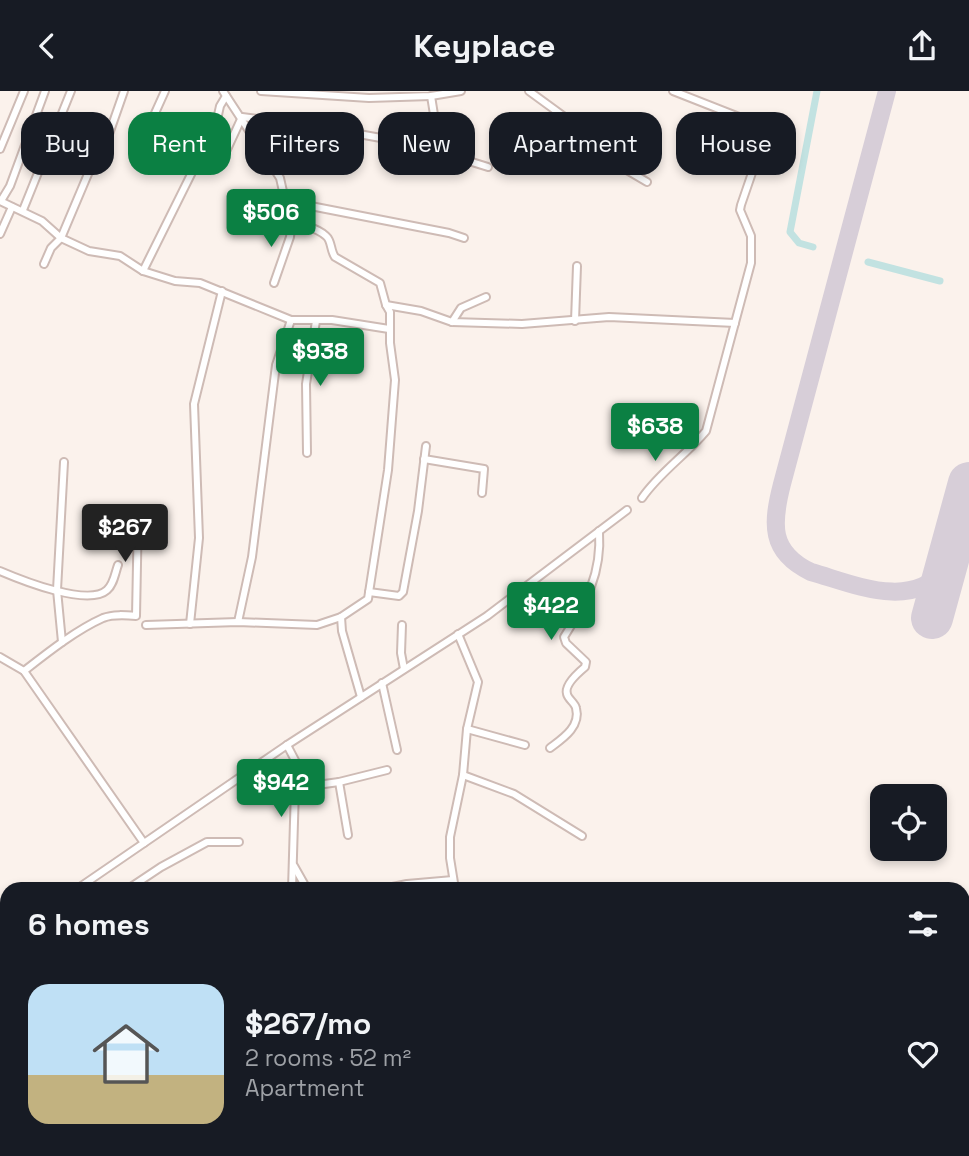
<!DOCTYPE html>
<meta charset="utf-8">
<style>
body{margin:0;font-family:"Space Grotesk",sans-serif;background:#20242c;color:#f1f3f6;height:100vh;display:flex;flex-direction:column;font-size:26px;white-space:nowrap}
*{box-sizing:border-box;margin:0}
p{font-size:23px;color:#9ea1a6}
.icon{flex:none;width:38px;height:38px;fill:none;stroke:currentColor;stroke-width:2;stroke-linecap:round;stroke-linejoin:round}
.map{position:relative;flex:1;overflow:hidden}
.panel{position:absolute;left:0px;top:791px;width:970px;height:275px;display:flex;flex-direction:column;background:#171b24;border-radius:21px 21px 0 0;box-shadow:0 4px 10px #0003}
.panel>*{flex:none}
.banner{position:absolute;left:21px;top:21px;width:928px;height:63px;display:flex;gap:14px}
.controls{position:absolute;left:870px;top:693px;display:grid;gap:14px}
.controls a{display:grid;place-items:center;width:77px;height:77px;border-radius:14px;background:#171b24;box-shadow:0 4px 10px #0003;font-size:35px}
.price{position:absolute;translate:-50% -60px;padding:0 16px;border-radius:7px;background:#0b8043;color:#fff;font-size:23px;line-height:46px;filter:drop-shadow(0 2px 4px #0008)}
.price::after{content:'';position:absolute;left:50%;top:42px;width:21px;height:16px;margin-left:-10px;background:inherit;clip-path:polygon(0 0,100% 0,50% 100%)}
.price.current{background:#222;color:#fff}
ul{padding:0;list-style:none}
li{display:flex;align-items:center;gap:21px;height:175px;padding:0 28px}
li+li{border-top:2px solid #363941}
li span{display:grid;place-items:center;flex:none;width:196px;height:140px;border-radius:21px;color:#555}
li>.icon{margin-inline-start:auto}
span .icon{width:84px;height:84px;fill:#fffc;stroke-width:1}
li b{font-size:30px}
h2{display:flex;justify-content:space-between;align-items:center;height:84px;padding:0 28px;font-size:30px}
.tag{padding:0 24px;border-radius:21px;background:#171b24;box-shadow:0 4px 10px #0003;font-size:24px;line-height:63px}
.tag.current{background:#0b8043;color:#fff}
header{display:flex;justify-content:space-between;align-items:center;height:91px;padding:0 28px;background:#171b24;font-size:32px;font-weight:600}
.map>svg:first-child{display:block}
</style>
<header><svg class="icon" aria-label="back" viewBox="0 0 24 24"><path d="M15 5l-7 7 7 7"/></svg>Keyplace<svg class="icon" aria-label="share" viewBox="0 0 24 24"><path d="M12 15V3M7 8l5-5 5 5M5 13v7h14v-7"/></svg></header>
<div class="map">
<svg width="969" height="1065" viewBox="0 0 969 1065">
<rect width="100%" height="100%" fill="#fbf2ec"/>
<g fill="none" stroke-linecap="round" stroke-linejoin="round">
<g stroke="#c2e2e1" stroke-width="7">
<path d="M813,156l-14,-4 -9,-11 27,-141"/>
<path d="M868,171l72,19"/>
</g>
<path stroke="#d7ced8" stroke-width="18" d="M887,0l-105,393c-10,39 -13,68 29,88 43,12 100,39 134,-3"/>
<path stroke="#d7ced8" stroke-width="42" d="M932,527l37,-135"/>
<defs>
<g id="street">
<path d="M261,0l108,7 62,-2 30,-5"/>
<path d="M529,0l78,57 6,14 34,20"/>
<path d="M431,5l9,56"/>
<path d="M151,31l14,-31"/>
<path d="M31,39l21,9"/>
<path d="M0,58l24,-58"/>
<path d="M224,65l18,-39 67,8 105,19 74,23"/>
<path d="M0,110l42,20 19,17 28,13 31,5 23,15 32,10 25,2 91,37h41l57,9"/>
<path d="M1,110l9,-15 35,-95"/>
<path d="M285,110l164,32 15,5"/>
<path d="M23,119l48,-119"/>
<path d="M0,143l12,-27"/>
<path d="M44,173l7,-16 10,-10 27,-64 21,-40 15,-43"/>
<path d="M143,180l73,-147 4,-18 6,-10"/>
<path d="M274,192l16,-46 2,-16"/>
<path d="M386,214l35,6 31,11 70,2 87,-7 126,6"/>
<path d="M575,230l2,-55"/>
<path d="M452,231l9,-14 25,-11"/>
<path d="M307,362l-1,-69 10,-63"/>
<path d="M424,368l60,10 -2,24"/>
<path d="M642,407c17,-25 44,-43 64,-67l45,-168v-27l-11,-26 1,-5 24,-70 1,-5 -4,-4 -89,-35"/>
<path d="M0,480c21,9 88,36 107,19 7,-6 8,-17 11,-25"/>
<path d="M369,501l30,4 4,-4 15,-81 8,-65"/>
<path d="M341,526l1,14 19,66"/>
<path d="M238,531l14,-65 24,-192 15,-45"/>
<path d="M190,533l9,-86 -5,-134 28,-113"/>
<path d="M146,534l92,-3 79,3 24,-8 27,-18 20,-129 7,-90 -5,-37v-31l-4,-7 -6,-22 -45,-26c-5,-7 -3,-16 -9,-21 -9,-9 -26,-11 -37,-18l-9,-40 -57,-87"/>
<path d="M402,534l-1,28 3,16"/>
<path d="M62,551l-5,-52 7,-128"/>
<path d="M0,566l24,14 120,172"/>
<path d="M24,580c23,-18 52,-41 79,-53 10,-4 22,-3 33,-2l2,-104"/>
<path d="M382,592l15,67"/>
<path d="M467,638l58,16"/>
<path d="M287,654l11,21 -3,22 -3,101"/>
<path d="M550,657c12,-9 31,-21 26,-40 -1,-5 -8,-9 -9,-14 -3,-9 12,-22 18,-27l1,-5 -20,-19 -2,-6c22,-35 38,-63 35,-106"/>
<path d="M463,684l51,19 68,42"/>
<path d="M339,691l9,53"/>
<path d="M295,697l44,-6 48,-12"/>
<path d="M294,775l13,23"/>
<path d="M77,798l210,-144 200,-129 140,-106"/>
<path d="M128,798l33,-22 46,-25h32"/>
<path d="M383,798l24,-5 46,-4"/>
<path d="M455,798l-5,-31v-21l13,-62 4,-46 11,-47 -20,-48"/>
<path d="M0,846l7,-3"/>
<path d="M0,955l7,-1"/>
<path d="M130,1059l1,6"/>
<path d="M354,1065l4,-6"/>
<path d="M447,1065l1,-6"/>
<path d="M491,1065l3,-6"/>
<path d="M571,1065l1,-6"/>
<path d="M605,1065l2,-6"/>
<path d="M629,1065l2,-6"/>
</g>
</defs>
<use href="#street" stroke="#cebbb5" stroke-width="10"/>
<use href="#street" stroke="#fff" stroke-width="6"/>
</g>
</svg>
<div class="controls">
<a><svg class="icon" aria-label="locate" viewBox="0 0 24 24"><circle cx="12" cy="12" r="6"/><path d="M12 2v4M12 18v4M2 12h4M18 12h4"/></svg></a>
</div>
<b class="price" style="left:271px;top:158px">$506</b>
<b class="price" style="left:320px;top:297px">$938</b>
<b class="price" style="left:655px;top:372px">$638</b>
<b class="price current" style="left:125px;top:473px">$267</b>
<b class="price" style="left:551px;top:551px">$422</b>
<b class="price" style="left:281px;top:728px">$942</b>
<div class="banner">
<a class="tag">Buy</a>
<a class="tag current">Rent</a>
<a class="tag">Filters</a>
<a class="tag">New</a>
<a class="tag">Apartment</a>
<a class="tag">House</a>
</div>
<section class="panel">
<h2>6 homes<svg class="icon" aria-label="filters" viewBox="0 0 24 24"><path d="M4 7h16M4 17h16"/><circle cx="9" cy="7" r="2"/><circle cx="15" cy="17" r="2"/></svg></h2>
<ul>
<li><span style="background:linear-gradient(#bfe0f5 65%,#c2b280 0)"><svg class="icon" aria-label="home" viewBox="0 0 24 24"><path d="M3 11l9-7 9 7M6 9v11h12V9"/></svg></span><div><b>$267/mo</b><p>2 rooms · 52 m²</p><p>Apartment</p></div><svg class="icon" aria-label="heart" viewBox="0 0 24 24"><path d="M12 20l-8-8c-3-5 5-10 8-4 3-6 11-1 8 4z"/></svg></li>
</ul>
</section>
</div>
